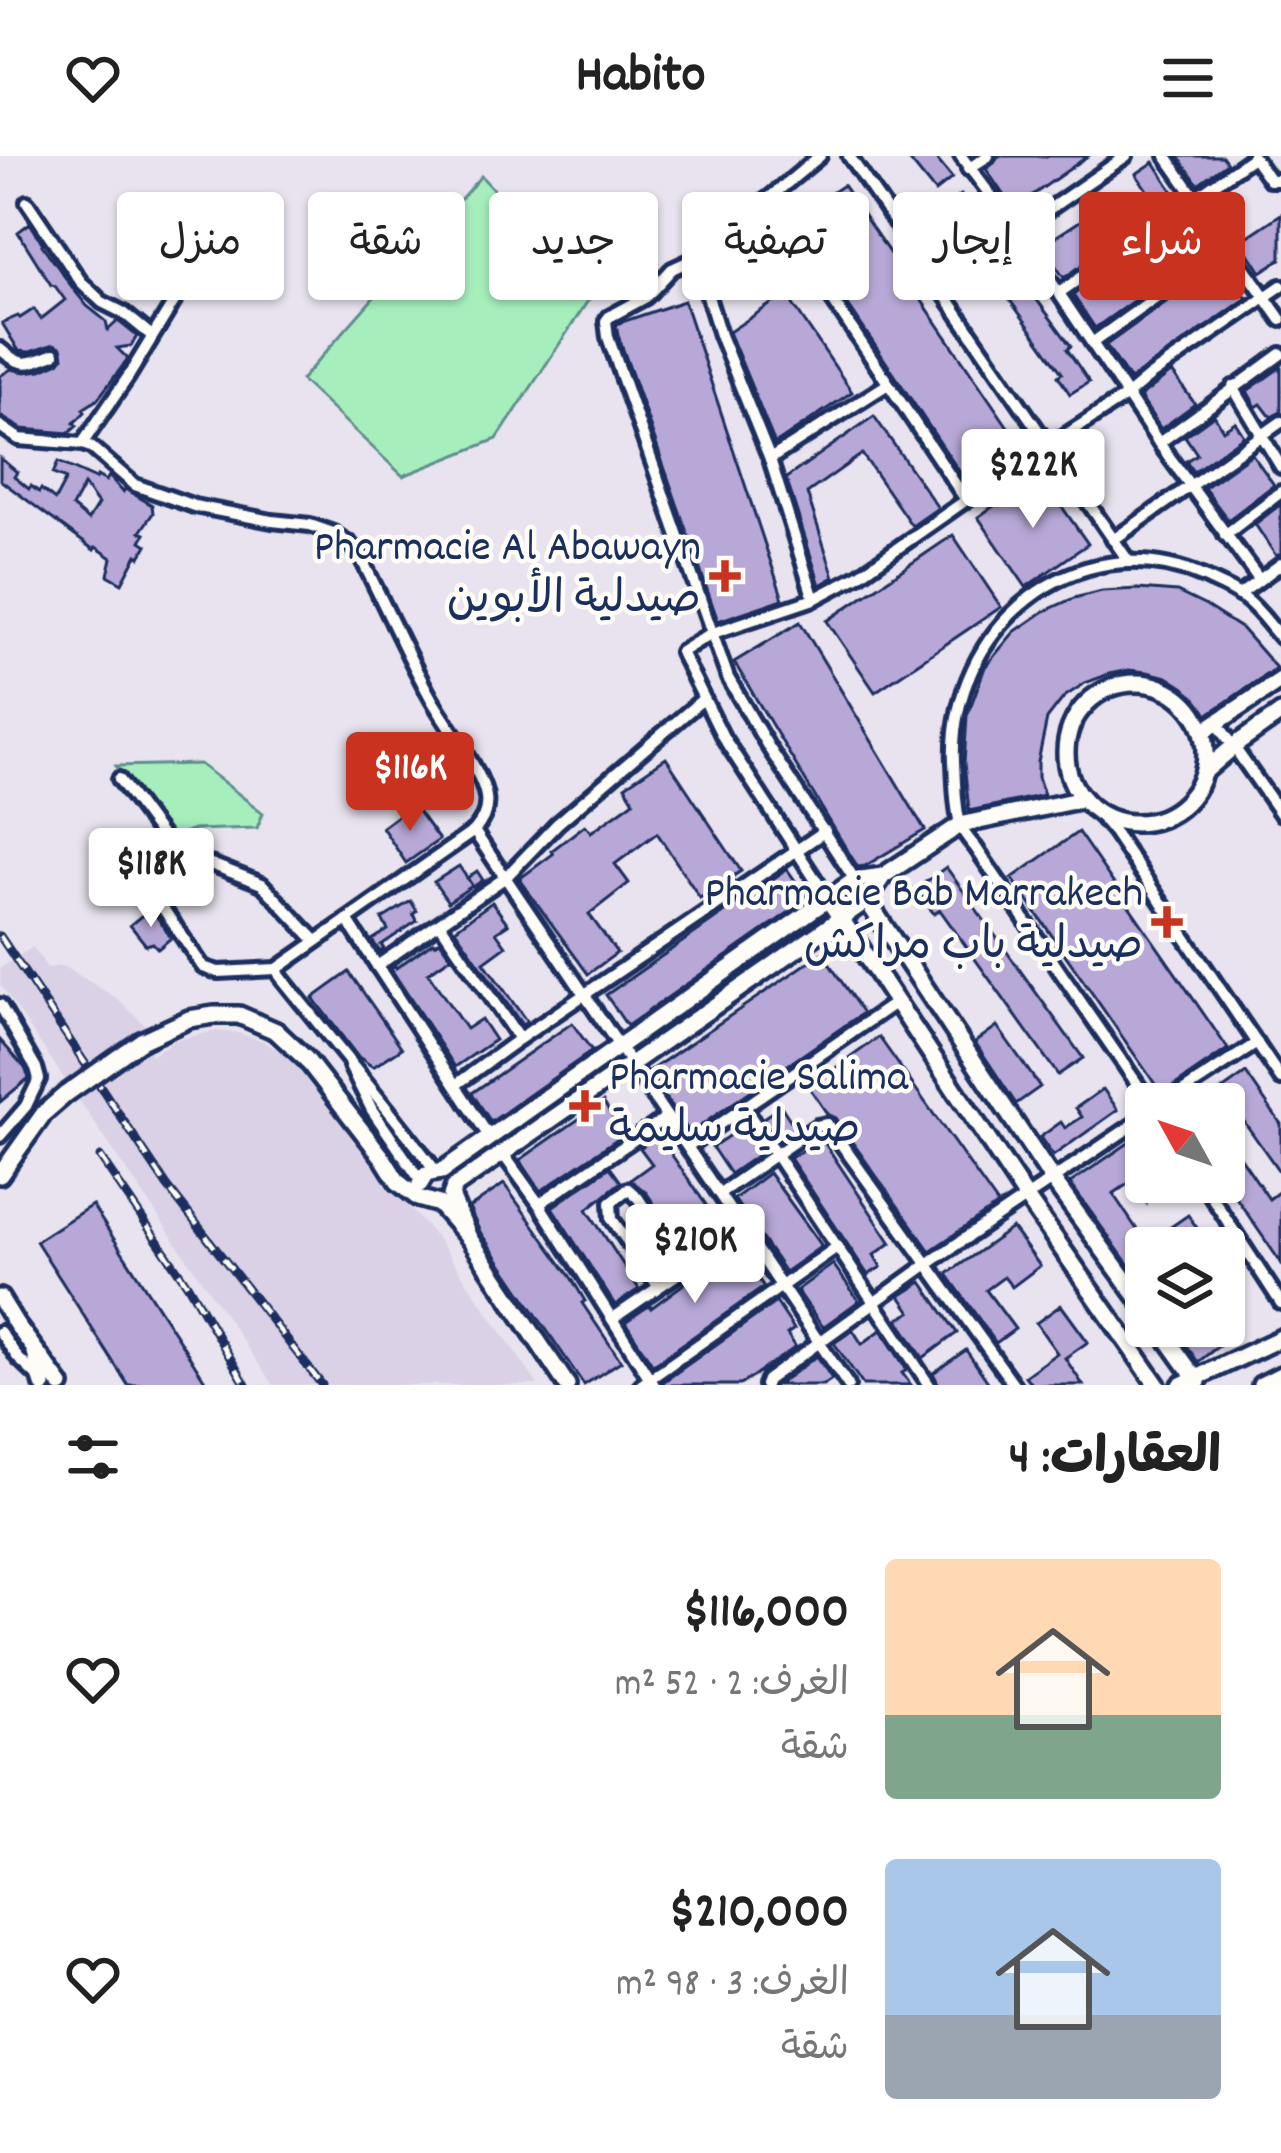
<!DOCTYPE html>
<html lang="ar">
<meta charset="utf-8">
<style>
body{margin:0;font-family:Dekko,"Playpen Sans Arabic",sans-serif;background:#f6f6f6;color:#222;direction:rtl;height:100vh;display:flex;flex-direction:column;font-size:45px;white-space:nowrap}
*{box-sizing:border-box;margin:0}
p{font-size:39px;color:#767676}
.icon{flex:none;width:66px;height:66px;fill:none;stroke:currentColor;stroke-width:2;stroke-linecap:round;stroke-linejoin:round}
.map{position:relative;height:1229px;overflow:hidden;direction:ltr}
.side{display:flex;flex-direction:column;background:#fff;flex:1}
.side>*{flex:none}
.hud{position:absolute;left:36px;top:36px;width:1209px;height:108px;direction:rtl;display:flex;gap:24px}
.needle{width:78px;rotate:310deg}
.fabs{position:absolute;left:1125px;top:927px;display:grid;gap:24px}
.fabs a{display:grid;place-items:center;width:120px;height:120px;border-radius:12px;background:#fff;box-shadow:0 3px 9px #0004;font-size:60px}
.price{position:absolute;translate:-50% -102px;padding:0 27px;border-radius:12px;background:#fff;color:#222;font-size:39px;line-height:78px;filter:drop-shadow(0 3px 6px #0008)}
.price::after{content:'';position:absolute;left:50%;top:72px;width:36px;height:27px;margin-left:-18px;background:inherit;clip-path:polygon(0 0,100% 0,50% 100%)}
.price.selected{background:#c8321e;color:#fff}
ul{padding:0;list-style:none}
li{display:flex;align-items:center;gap:36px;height:300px;padding:0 60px}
li span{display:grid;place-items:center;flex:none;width:336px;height:240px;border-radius:12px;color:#555}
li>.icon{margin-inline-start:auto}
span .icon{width:144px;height:144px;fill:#fffc;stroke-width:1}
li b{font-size:51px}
h2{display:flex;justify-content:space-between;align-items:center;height:144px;padding:0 60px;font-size:51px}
.tag{padding:0 42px;border-radius:12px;background:#fff;box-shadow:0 3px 9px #0004;font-size:42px;line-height:108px}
.tag.selected{background:#c8321e;color:#fff}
header{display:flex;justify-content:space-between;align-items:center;height:156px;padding:0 60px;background:#fff;font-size:54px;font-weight:700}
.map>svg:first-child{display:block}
</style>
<header><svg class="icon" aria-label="menu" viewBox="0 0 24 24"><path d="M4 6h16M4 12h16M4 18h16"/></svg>Habito<svg class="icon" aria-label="heart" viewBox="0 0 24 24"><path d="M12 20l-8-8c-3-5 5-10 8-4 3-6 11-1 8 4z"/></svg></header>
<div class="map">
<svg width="1281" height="1229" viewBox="0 0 1281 1229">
<rect width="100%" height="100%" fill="#e8e3ee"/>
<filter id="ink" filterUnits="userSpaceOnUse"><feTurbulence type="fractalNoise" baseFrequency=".00833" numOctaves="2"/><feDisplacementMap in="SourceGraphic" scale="24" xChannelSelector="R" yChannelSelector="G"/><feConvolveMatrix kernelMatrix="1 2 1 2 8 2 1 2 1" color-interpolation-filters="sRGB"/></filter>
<g filter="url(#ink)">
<path fill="#dad1e7" d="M33,791l14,21 13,-2 7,2 51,31 29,28 -10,7 15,21 23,-15 41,-9 22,2 25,8 23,14 36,37 80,107 35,39 101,147h-265l-273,-401v-16z"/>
<g fill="#a6efbd" stroke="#608f8e" stroke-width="3">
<path d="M481,20l110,120 -94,143 -94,37 -102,-96z"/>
<path d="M200,608l63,49 -6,15 -64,2 -19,7 -58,-71z"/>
</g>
<g fill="#b8a8d8" stroke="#1b2f5e" stroke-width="3" fill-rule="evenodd">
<path d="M906,0h28l18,22 -17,14z"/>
<path d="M998,0h90l-75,53 -27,-40 8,-6z"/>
<path d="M1178,0h44l5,7 -29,21z"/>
<path d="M1154,6l23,36 -113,80 -22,-32 82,-54 12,18 17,-11 -17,-25z"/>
<path d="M843,29l180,264 -54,37 -178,-266z"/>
<path d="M961,39l24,35 -18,12 -24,-35z"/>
<path d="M1188,58h3l21,31 -117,83 -22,-33z"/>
<path d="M1281,58v45l-20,13 -20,-31z"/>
<path d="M30,67l13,21 -1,1 33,46 12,15 19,15 2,9 10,-9 19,15 -6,10 -14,2 11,11 -31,41 -14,9 2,3 -11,11 3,3 -8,7 -47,-4 -22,-13v-40l11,-7 14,3 16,-2 18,-8 4,-5 -2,-10 -7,-3 -24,8 -11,-1 -17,-28 16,-7 2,2 14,-9 7,10 24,-19 -10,-14 -4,-1 -33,-53z"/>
<path d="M1009,106l62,84 -4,3 22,33 -19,12 -12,-18 4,-3 -70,-98z"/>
<path d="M1222,106l25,36 -117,82 -24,-35z"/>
<path d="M786,138l66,98 -77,52 -46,-112z"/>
<path d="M684,145l99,298 -65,22 -100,-286 -2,-11z"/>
<path d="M1281,211v45l-10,5 -10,-13 -5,3 -9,-16z"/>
<path d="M1172,216l23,32 -34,25 -21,-32z"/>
<path d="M1214,259l9,15 12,-8 9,14 -51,36 -7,-11 11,-7 -12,-18z"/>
<path d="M874,260l64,92 -26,18 -50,-72 -55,39 27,84 -14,8 -34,-107z"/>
<path d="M1252,298l22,31 -46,35 -24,-32z"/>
<path d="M0,302l17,14 -3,5 15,12 2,-3 8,6 2,-3 14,11 11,-21 -13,-5 5,-12 38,17 1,-3 9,5 3,-5 14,16 2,-3 27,16 1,8 -13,19 5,2 -4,7 6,4 -7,12 -3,-2 -15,28 -14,-8 4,-17 -16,-11 -2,3 -94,-70zM84,329l14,19 -10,16 -16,-13z"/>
<path d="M1039,318l49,70 -62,43 -48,-70z"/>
<path d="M1281,348v50l-5,2 -21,-32z"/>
<path d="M953,379l48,72 -126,85 -48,-71z"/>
<path d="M1138,433l39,3 29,14 36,23 34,39 -69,47 -23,-27 -17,-11 -20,-5 -18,-2 -20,4 -24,9 -21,14 -17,22 -9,43v15l6,18 -75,16 -5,-48 3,-47 18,-49 29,-35 29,-20 31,-14 28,-7z"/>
<path d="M800,466l125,208 -60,36 -7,1 -11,-17 -113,-188z"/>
<path d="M666,602l75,113 -41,27 -43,-65 -42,31 14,19 -40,31 28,39 -29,21 -69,-95 34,-25 -2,-3 34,-26 6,7 43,-31 -9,-15z"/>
<path d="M413,648l26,36 -33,23 -24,-36z"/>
<path d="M1078,676l150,217 -66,45 -150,-216z"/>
<path d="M459,710l8,12 10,-7 6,9 -10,7 -5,-8 4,7 -24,16 -14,-20z"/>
<path d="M946,711l137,191 -25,17 -118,-165 -6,4 -18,-25z"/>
<path d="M787,713l21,30 -181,127 -21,-31z"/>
<path d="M411,745l6,10 -4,3 4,7 -36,24 3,4 -4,3 -8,-12 16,-10 -6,-11z"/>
<path d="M492,746l16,22 -12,8 10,14 -22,16 43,60 -5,3 -67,-96z"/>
<path d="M151,752l20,30 -13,11 -5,-6 -7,2 -16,-20z"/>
<path d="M440,785l11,16 -23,16 38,56 15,-10 14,21 -40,27 -64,-98 4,-3 1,2 37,-26 2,2z"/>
<path d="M822,797l41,60 -173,120 -42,-61z"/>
<path d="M349,816l53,76 -29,19 -16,-11 -44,-58z"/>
<path d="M572,867l20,28 -101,71 -19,-29z"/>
<path d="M997,870l43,61 -24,17 -41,-62z"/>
<path d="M879,881l119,168 -68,46 -95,-133 -7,-3 -19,-28z"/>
<path d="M0,884l25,28 4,10 -29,24z"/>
<path d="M1246,917l35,51v50l-43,-61 -14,10v-19h-22z"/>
<path d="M1103,933l15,21 -65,46 -13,-19 21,-15 4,6 17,-11 -6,-9z"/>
<path d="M603,946l21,32 -83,57 -21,-31z"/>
<path d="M781,950l15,23 -18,12 -15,-23z"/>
<path d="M745,969l17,27 -32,22 -18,-27z"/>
<path d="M1224,977l45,66 12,-9v73l-57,-83z"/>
<path d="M658,979l66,96 -36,24 -42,-63 -16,-12 22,-16 -12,-16z"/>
<path d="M1140,979l6,9v38h13l-13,9v11l-14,-21 -19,13 33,49v46l-76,-106z"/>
<path d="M822,983l69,104 -17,12 7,12 -13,8 -78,-117z"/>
<path d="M610,1011l11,15 -34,27 52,80 -24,16 -63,-98z"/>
<path d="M769,1017l53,73 -37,26 -51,-73z"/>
<path d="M504,1028l68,95 13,22 -3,2 39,58 -37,24 -104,-153 -11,-24z"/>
<path d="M92,1049l116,180h-80l-92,-144z"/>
<path d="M1188,1059l23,33h-35l-11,-17z"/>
<path d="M1012,1072l28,38 -28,21 -8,-10 -18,13 29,39 -19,14 -49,-69z"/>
<path d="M735,1090l29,41 -111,78 -28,-43 25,-17 1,3z"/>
<path d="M833,1108l26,37 -36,26 -26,-37z"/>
<path d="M922,1126l35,51 -34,25 -25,-39 13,-7 -11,-16z"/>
<path d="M776,1146l18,27 -7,5 9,13 -56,38h-76l-1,-3z"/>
<path d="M1061,1149l27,37 -23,16 18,27h-51l-7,-9 32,-23 -21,-30z"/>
<path d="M1180,1170h34l11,15 -27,21 -23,-33z"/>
<path d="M853,1174l9,14 19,-14 26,40 -5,3 9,12h-48l-29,-42z"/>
<path d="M966,1194l24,35h-51l-6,-12z"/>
<path d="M817,1200l15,23 -9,6h-46z"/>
</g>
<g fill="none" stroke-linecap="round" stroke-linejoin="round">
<defs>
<g id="street">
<path d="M820,0l-124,102 -24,11 -26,28 -37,20 -3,4 2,16 120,341 41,70 86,132"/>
<path d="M849,0l280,406"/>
<path d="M961,0l57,76 141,211 99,135"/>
<path d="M1166,0l115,164"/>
<path d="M1253,0l17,24h11"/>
<path d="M968,13l20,-13"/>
<path d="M766,44l200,300"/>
<path d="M27,46l54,80 21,20 22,11 28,23"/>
<path d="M696,102l24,77 50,124 44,140"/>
<path d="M937,131l189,-131"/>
<path d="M1059,137l194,-136"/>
<path d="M1092,187l135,-97"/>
<path d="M0,193c23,20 28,15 54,5"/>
<path d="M1233,231l48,80"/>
<path d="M0,270l19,13 63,5 9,3 44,38 59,21 78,15 38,4 23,8 17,11 11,14c24,47 45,95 71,142 14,24 51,72 54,97 2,13 -4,25 -12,34l-197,138 -59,3 -15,-5 -45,-66 12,-47 -2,-9 -49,-66"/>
<path d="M1159,287l122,-89"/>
<path d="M82,288l46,-67 53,-87"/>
<path d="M770,303l118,-75"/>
<path d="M1225,379l56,-43"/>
<path d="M1113,384l168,-118"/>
<path d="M1239,439l42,-31"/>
<path d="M1217,567l64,91"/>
<path d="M1094,653l19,22 168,248"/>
<path d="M474,675l374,554"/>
<path d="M198,703l64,25 53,56"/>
<path d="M828,743l-105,-162 -42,-85 29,-18 104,-35 45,-24 126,-88 141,-91 24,-20 131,-90"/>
<path d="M347,764l143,218"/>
<path d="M440,768l79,115"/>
<path d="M377,810l129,-89 51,-53 146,-125"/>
<path d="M277,813l3,7c52,65 105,128 155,194"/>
<path d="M0,849l36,63 3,11 -13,27 -26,30"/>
<path d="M350,910l22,44 49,71"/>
<path d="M457,928l62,-45 306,-208"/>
<path d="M1151,948c-47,-68 -93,-135 -139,-203 -12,-18 -24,-35 -36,-53 -5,-6 -13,-15 -15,-22 -6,-15 -6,-47 -7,-63 -6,-134 121,-242 250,-186 13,6 28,12 40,21 15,11 25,27 37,40"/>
<path d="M1164,948l93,-61"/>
<path d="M744,951l185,278"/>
<path d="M688,990l207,-143"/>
<path d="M503,998l36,50 115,181"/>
<path d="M1202,1026l79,121"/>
<path d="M720,1037l97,-67 10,-2 187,261"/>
<path d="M539,1048l128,-87"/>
<path d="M658,1130l-46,-67 -1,-17 17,-13 10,9 47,70"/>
<path d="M612,1163l133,-91"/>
<path d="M0,1176l18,26 21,20"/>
<path d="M641,1229l196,-138"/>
<path d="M765,1229l2,-5 162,-117 217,-147"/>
</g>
<g id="secondary">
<circle cx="1136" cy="597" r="70"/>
<path d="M1204,575l77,-51"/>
<path d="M1204,616l30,-26 47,-33"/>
<path d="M864,740l188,283 94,130"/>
<path d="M828,743l198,298 131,188"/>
<path d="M141,885l48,-22 25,-4h25l37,16 30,28 77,99 15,24 20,16 21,6 30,34 98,147"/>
<path d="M0,1019l44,-62 22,-19"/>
<path d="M420,1028l6,-10 16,-3 413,-291 28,-4"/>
<path d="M469,1082l-18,-42 3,-9 413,-287 16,-24 77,-51 123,-26"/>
<path d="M0,1142l16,26 45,61"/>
<path d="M1158,1170l40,56"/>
<path d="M35,1196l8,33"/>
<path d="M1181,1229l100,-47"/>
<path d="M1261,1229l20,-10"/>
</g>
</defs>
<use href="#street" stroke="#1b2f5e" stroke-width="20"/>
<use href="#secondary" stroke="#1b2f5e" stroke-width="24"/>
<use href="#street" stroke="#fdfcf7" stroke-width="10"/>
<use href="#secondary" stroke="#fdfcf7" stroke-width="15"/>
<defs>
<g id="rail">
<path d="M0,780l167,250 155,199"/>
<path d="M100,1001l87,127 59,101"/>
</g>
</defs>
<use href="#rail" stroke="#1b2f5e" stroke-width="9"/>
<use href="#rail" stroke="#fdfcf7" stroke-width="4.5" stroke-dasharray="14" stroke-linecap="butt"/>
<defs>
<path id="secondary-bridge" d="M66,938l75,-53"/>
</defs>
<use href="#secondary-bridge" stroke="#1b2f5e" stroke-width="24" stroke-linecap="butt"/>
<use href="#secondary-bridge" stroke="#fdfcf7" stroke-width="15"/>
</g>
</g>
<g fill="#c8321e" stroke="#fdfcf7" stroke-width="4.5">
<path d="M719 402h12v12h12v12h-12v12h-12v-12h-12v-12h12z"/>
<path d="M1161 748h12v12h12v12h-12v12h-12v-12h-12v-12h12z"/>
<path d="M579 932h12v12h12v12h-12v12h-12v-12h-12v-12h12z"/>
</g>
<g text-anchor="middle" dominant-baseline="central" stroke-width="9" stroke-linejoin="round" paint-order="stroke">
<g font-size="45" fill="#1b2f5e" stroke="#fdfcf7" text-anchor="end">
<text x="701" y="394">Pharmacie Al Abawayn<tspan x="701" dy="52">صيدلية الأبوين</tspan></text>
<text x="1143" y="740">Pharmacie Bab Marrakech<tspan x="1143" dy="52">صيدلية باب مراكش</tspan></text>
<text x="609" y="924" text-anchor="start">Pharmacie Salima<tspan x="609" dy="52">صيدلية سليمة</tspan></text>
</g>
</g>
</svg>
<div class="fabs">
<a><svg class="needle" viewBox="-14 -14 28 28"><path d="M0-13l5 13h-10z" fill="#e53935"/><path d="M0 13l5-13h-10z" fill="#767676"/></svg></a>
<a><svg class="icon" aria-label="layers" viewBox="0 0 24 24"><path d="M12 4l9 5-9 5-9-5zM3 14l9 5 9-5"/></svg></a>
</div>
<b class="price" style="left:1033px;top:375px">$222K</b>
<b class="price selected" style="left:410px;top:678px">$116K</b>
<b class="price" style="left:151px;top:774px">$118K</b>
<b class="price" style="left:695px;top:1150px">$210K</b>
<div class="hud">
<a class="tag selected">شراء</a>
<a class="tag">إيجار</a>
<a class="tag">تصفية</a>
<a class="tag">جديد</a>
<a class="tag">شقة</a>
<a class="tag">منزل</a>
</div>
</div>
<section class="side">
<h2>العقارات: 4<svg class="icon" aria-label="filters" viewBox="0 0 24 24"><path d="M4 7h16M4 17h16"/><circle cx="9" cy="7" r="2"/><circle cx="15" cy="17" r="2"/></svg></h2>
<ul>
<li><span style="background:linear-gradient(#ffd9b3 65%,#7fa58c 0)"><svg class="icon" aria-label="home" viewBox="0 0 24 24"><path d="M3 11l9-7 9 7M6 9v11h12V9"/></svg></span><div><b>$116,000</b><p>الغرف: 2 · 52 m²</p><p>شقة</p></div><svg class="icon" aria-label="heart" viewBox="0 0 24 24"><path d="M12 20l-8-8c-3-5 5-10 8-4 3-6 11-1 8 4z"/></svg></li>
<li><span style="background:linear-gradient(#a9c7e8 65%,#9aa5b1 0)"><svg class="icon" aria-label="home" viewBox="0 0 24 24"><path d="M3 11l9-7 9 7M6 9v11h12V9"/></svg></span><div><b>$210,000</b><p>الغرف: 3 · 98 m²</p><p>شقة</p></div><svg class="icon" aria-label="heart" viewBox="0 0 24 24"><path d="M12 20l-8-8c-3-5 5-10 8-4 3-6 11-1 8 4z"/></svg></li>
</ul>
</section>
